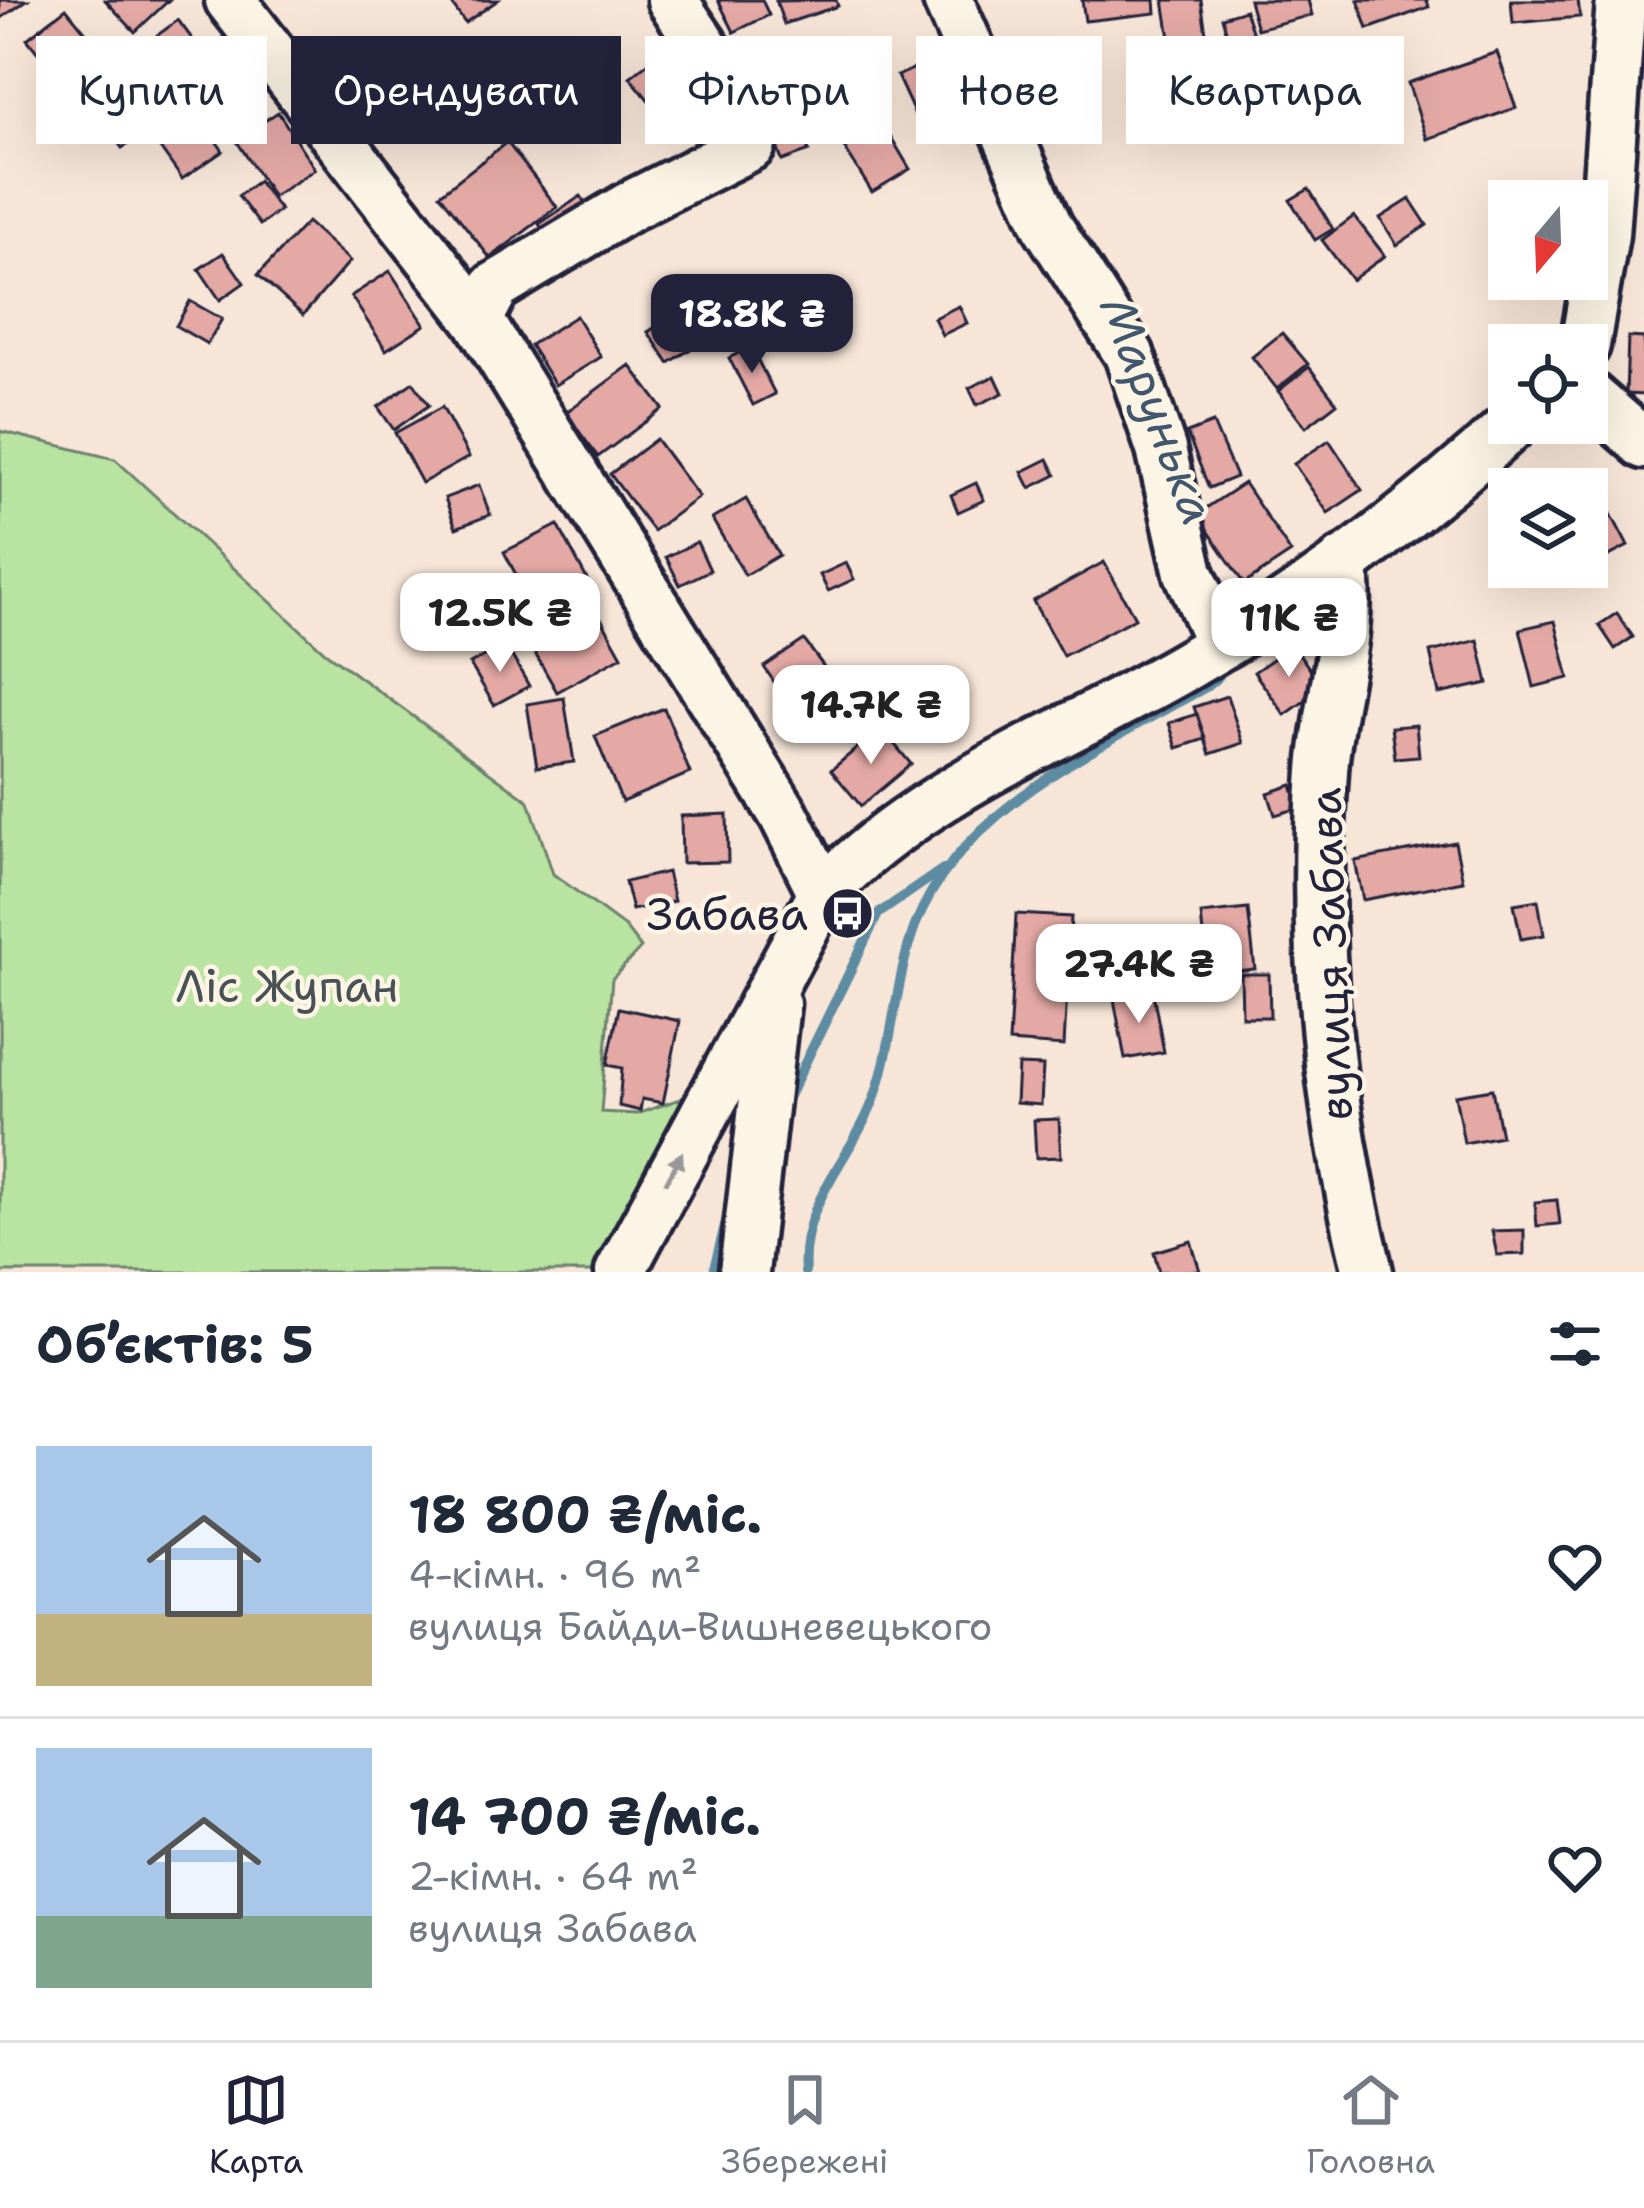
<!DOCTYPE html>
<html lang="uk">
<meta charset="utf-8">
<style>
body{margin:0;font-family:"Shantell Sans",sans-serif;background:#f6f6f7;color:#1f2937;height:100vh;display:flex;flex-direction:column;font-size:45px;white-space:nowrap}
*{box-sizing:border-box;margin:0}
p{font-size:39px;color:#747a83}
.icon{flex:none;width:66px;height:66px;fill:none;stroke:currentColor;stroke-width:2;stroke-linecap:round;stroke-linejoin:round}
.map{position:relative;height:1272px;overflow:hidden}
.panel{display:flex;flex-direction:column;background:#fff;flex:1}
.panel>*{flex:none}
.hud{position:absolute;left:36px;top:36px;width:1572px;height:108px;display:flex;gap:24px}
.needle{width:78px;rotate:199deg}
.fabs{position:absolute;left:1488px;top:180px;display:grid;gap:24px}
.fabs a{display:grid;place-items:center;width:120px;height:120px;border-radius:0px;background:#fff;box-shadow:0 12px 48px #0002;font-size:60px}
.price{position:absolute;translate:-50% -102px;padding:0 27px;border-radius:24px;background:#fff;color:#222;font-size:39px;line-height:78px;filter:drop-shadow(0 3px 6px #0008)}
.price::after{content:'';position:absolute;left:50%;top:72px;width:36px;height:27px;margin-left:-18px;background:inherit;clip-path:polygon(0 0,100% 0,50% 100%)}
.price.active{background:#22223b;color:#fff}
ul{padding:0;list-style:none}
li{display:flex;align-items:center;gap:36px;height:300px;padding:0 36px}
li+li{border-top:3px solid #e0e1e3}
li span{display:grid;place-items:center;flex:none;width:336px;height:240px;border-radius:0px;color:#555}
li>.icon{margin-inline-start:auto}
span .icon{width:144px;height:144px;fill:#fffc;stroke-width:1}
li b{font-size:51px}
h2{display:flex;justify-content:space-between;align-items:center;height:144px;padding:0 36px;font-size:51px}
.tag{padding:0 42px;border-radius:0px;background:#fff;box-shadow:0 12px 48px #0002;font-size:42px;line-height:108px}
.tag.active{background:#22223b;color:#fff}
.dock{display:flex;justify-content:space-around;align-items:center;height:168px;border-top:3px solid #e0e1e3;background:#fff;font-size:33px;color:#747a83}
.dock a{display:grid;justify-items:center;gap:6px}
.dock .active{color:#22223b}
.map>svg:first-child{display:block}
</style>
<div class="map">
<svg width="1644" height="1272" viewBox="0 0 1644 1272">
<rect width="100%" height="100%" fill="#f7e6d8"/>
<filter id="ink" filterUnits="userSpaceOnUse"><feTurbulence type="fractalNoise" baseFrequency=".00833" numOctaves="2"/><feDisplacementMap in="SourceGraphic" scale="24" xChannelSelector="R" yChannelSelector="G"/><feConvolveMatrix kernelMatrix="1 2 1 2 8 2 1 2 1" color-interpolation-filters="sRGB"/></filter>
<g filter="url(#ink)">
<path fill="#b8e3a1" stroke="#6d826e" stroke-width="3" d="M0,431l115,28 210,193 204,149 24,73 72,53 16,21 -29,31 -11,133 36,2 60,-21 -90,179h-607z"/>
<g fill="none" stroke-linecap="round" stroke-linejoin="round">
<g stroke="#5d8ba1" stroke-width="10">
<path d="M784,1106l94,-192 65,-45"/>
<path d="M713,1272l16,-61"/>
<path d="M805,1272c-6,-70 49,-116 70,-176 19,-55 20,-116 40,-170 45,-118 188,-181 291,-239l13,-11 -3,-14"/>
</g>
</g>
<g fill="#e4a9a5" stroke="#22223b" stroke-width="3">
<path d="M0,0h27l-27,19z"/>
<path d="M105,0h64l-34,32z"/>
<path d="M449,0h49l-33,23z"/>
<path d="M718,0h44l7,15 -35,17z"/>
<path d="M836,0l2,6 -54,18 -8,-23z"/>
<path d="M1082,0h73l1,13 -71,8z"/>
<path d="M1164,0h37l7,46 -36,5z"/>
<path d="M1249,0h59l4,15 -55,14z"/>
<path d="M1358,0h69l2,7 -61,22z"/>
<path d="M1511,0h67l2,17 -67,6z"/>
<path d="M66,8l38,47 -40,31 -37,-47z"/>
<path d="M1245,10l8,24 -24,7 -7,-24z"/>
<path d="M178,20l36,48 -28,20 -35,-48z"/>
<path d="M673,43l33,40 -44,34 -32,-40z"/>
<path d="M1497,52l19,56 -89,31 -19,-56z"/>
<path d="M395,54l29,47 -49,29 -28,-48z"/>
<path d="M945,55l18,38 -48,22 -18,-39z"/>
<path d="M162,79l20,27 7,-4 34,49 -41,28 -34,-48 -26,17 -19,-27z"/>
<path d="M478,84l19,28 -29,20 -20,-27z"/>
<path d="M789,89l14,24 -22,12 -14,-25z"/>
<path d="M278,112l37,57 -42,28 -37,-57z"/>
<path d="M879,117l31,52 -38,23 -32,-51z"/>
<path d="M800,125l9,26 -27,10 -9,-26z"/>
<path d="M507,142l50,65 -67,51 -50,-64z"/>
<path d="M258,181l22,29 -20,15 -22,-29z"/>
<path d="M1309,189l24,40 -18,11 -25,-40z"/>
<path d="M1555,191v10h-46v48h-11l-1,-57z"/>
<path d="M581,196l14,21 -43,27 -13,-20z"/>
<path d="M1410,199l17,26 -30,20 -17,-27z"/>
<path d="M1354,216l31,40 -33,24 -30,-40z"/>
<path d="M307,222l43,39 -47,54 -45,-40z"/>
<path d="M223,253l21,30 -24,17 -21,-31z"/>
<path d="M390,271l35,54 -39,25 -35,-54z"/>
<path d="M706,294l20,32 -57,37 -21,-31z"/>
<path d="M190,301l32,18 -15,25 -31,-18z"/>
<path d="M959,306l8,17 -25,12 -8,-17z"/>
<path d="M576,316l25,41 -46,28 -25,-40z"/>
<path d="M1282,333l26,31 -31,25 -25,-32z"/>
<path d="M1628,337l16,1v57l-18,-1z"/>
<path d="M751,347l24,47 -22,11 -24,-47z"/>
<path d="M630,365l33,44 -65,48 -33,-44z"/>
<path d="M1309,367l28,36 -31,24 -28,-36z"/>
<path d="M995,376l8,17 -26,12 -8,-17z"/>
<path d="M413,382l16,23 -35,25 -16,-23z"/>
<path d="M442,407l27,50 -47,26 -27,-50z"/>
<path d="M1213,423l23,54 -27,11 -22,-55z"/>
<path d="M656,439l43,58 -46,34 -43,-57z"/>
<path d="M1329,440l33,50 -34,23 -34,-49z"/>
<path d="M1048,459l8,16 -26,13 -8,-16z"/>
<path d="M976,483l8,17 -26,12 -7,-17z"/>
<path d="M1244,483l47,70 -47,31 -47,-70z"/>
<path d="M479,485l11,30 -34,13 -11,-30z"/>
<path d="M746,499l33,56 -34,20 -33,-56z"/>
<path d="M1603,499l25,47 -40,21 -1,-60z"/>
<path d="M558,525l30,56 -54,28 -30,-57z"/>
<path d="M697,542l13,28 -30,15 -14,-28z"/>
<path d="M1104,562l31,56 -72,38 -30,-55z"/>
<path d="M846,563l8,16 -26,12 -8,-16z"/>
<path d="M593,604l29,52 -65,36 -29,-51z"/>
<path d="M1617,613l16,24 -18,12 -16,-24z"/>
<path d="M1555,621l14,57 -35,9 -14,-58z"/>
<path d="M804,640l20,27 -41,28 -19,-28z"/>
<path d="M1478,640l10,43 -49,11 -9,-42z"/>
<path d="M505,644l24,42 -35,19 -24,-41z"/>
<path d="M1293,645l30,43 -38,27 -31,-43z"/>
<path d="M871,694l13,23 -37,20 -13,-23z"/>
<path d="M1227,696l16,47 -33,11 -16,-47z"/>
<path d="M564,698l10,64 -37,5 -10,-63z"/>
<path d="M664,708l26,65 -68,29 -27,-66z"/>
<path d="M1197,714l8,25 -28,9 -8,-25z"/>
<path d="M1416,725l3,31 -24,2 -4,-31z"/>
<path d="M881,728l30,36 -50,42 -30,-36z"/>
<path d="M1292,785l7,23 -24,7 -7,-22z"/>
<path d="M727,814l1,48 -46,1 -1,-47z"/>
<path d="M1455,842l8,39 -100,19 -8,-39z"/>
<path d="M667,872l7,29 -42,9 -7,-28z"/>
<path d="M1538,900l6,35 -23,4 -7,-35z"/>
<path d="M1248,909l7,60 -48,5 -6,-60z"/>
<path d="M1016,914l55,3 -7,129 -55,-4z"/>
<path d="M1241,974h28l1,43h-28z"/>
<path d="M1153,993l11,59 -39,7 -11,-60z"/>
<path d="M619,1008l61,13 -17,82 -21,-4 -2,12 -21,-5 3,-38 -15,-3z"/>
<path d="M1018,1065l25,1 -2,39 -25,-2z"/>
<path d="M1492,1089l9,47 -37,7 -9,-48z"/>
<path d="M1059,1119l2,38 -25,1 -2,-38z"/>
<path d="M1557,1200l3,24 -23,2 -2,-24z"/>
<path d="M1524,1230v24l-27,1 -5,-24z"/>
<path d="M1191,1241l9,30 -41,1 -5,-20z"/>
</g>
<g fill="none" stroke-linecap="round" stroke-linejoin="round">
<defs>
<g id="minor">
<path d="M230,0l248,319 306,496 39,78"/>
<path d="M948,0l100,227 81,127 32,95 28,124 31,69"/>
<path d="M478,319l17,-32 137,-82 119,-60 -9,-42 -70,-103"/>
<path d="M1585,345l19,-110 17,-235"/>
<path d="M1587,394l57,50"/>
<path d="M1343,562c11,74 -15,136 -20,209 -12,168 5,338 45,501"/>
<path d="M620,1272l203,-379c99,-105 239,-155 361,-226 118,-68 230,-152 330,-244"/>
<path d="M744,1272l31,-268"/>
</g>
</defs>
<use href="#minor" stroke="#22223b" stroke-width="57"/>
<use href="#minor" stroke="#fcf5e5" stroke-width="48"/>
</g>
<defs><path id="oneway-solid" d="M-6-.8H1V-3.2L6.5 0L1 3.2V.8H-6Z" transform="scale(3)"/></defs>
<use fill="#9a9698" href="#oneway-solid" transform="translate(674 1168) rotate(-62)"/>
</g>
<defs>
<symbol id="bus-disc" viewBox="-11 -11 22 22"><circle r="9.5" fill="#22223b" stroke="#fcf5e5"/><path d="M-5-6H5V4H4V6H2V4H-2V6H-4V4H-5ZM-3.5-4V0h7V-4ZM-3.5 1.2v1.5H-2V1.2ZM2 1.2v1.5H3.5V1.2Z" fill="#fff"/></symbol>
</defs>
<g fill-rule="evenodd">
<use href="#bus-disc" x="818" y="884" width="59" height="59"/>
</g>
<g text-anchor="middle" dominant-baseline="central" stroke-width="9" stroke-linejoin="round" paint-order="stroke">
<g font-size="45" fill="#22223b" stroke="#fcf5e5" text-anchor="end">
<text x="808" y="914">Забава</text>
</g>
<g font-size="45" fill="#22223b" stroke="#fcf5e5">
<text transform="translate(1330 954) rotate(-92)">вулиця Забава</text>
</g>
<g font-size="45" fill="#485254" stroke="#fcf5e5">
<text x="287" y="986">Ліс Жупан</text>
</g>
<g font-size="48" font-style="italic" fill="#40576e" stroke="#fcf5e5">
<text transform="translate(1158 410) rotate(69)">Марунька</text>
</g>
</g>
</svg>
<div class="fabs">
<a><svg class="needle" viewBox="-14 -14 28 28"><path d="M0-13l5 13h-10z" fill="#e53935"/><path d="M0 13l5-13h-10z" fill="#747a83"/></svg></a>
<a><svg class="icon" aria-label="locate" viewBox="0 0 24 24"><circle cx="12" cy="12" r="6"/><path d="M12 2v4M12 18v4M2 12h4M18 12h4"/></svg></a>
<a><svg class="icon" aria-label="layers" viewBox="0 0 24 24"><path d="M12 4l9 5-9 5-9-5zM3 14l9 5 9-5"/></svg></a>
</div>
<b class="price active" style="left:752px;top:376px">18.8K ₴</b>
<b class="price" style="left:500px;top:675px">12.5K ₴</b>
<b class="price" style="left:1289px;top:680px">11K ₴</b>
<b class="price" style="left:871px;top:767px">14.7K ₴</b>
<b class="price" style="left:1139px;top:1026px">27.4K ₴</b>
<div class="hud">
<a class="tag">Купити</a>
<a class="tag active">Орендувати</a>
<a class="tag">Фільтри</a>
<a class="tag">Нове</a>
<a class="tag">Квартира</a>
</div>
</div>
<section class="panel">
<h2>Об’єктів: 5<svg class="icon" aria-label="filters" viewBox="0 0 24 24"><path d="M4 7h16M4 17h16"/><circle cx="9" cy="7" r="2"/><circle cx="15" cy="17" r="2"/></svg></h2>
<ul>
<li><span style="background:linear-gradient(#a9c7e8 70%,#c2b280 0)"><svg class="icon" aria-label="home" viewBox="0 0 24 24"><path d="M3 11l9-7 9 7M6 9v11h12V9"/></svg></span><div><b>18 800 ₴/міс.</b><p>4-кімн. · 96 m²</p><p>вулиця Байди-Вишневецького</p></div><svg class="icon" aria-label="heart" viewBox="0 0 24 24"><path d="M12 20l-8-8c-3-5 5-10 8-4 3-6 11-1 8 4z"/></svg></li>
<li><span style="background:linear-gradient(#a9c7e8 70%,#7fa58c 0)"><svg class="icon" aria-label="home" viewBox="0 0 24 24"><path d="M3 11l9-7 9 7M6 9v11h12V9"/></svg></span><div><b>14 700 ₴/міс.</b><p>2-кімн. · 64 m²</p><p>вулиця Забава</p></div><svg class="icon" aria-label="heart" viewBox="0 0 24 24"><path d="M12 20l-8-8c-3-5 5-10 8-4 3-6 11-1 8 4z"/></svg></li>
</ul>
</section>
<nav class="dock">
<a class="active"><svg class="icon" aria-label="map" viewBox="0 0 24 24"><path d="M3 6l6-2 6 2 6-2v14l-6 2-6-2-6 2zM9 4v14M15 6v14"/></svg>Карта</a>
<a><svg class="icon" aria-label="saved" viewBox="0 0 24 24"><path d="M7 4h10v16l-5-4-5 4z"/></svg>Збережені</a>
<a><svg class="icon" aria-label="home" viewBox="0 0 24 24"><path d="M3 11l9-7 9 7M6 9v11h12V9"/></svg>Головна</a>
</nav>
